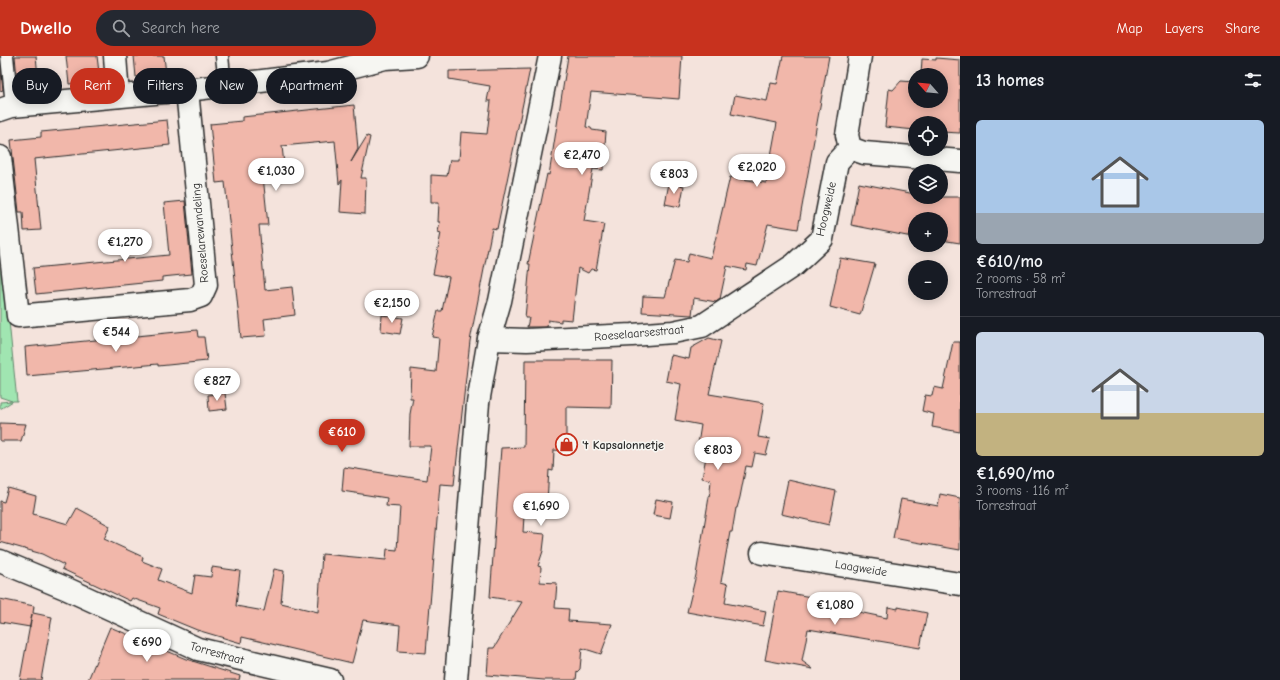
<!DOCTYPE html>
<meta charset="utf-8">
<style>
body{margin:0;font-family:"Comic Neue",sans-serif;background:#242831;color:#f1f3f6;height:100vh;display:flex;flex-direction:column;font-size:15px;white-space:nowrap}
*{box-sizing:border-box;margin:0}
p{font-size:13px;color:#9ea1a6}
.icon{flex:none;width:22px;height:22px;fill:none;stroke:currentColor;stroke-width:2;stroke-linecap:round;stroke-linejoin:round}
.map{position:relative;flex:1;overflow:hidden}
.sheet{display:flex;flex-direction:column;background:#171b24;width:320px}
.sheet>*{flex:none}
.hud{position:absolute;left:12px;top:12px;width:380px;height:36px;display:flex;gap:8px}
.needle{width:26px;rotate:297deg}
.tools{position:absolute;left:908px;top:12px;display:grid;gap:8px}
.tools a{display:grid;place-items:center;width:40px;height:40px;border-radius:50%;background:#171b24;box-shadow:0 2px 10px #0003;font-size:20px}
.price{position:absolute;translate:-50% -34px;padding:0 9px;border-radius:14px;background:#fff;color:#222;font-size:13px;line-height:26px;filter:drop-shadow(0 1px 2px #0008)}
.price::after{content:'';position:absolute;left:50%;top:24px;width:12px;height:9px;margin-left:-6px;background:inherit;clip-path:polygon(0 0,100% 0,50% 100%)}
.price.selected{background:#c8321e;color:#fff}
ul{padding:0;list-style:none}
li{display:grid;align-content:center;gap:8px;height:212px;padding:0 16px}
li+li{border-top:1px solid #363941}
li span{display:grid;place-items:center;height:124px;border-radius:6px;color:#555}
li>.icon{margin-inline-start:auto}
span .icon{width:72px;height:72px;fill:#fffc;stroke-width:1}
li b{font-size:17px}
h2{display:flex;justify-content:space-between;align-items:center;height:48px;padding:0 16px;font-size:17px}
.pill{padding:0 14px;border-radius:18px;background:#171b24;box-shadow:0 2px 10px #0003;font-size:14px;line-height:36px}
.pill.selected{background:#c8321e;color:#fff}
header{display:flex;align-items:center;gap:24px;box-sizing:border-box;height:56px;padding:0 20px;background:#c8321e;color:#fff}
header strong{font-size:19px}
nav{display:flex;gap:22px;margin-inline-start:auto;font-size:14px}
.search{width:280px;height:36px;background:#242831;display:flex;align-items:center;gap:10px;box-sizing:border-box;padding:0 14px;border-radius:22px;color:#9ea1a6;font-size:15px}
main{display:flex;flex:1;min-height:0}
.map>svg:first-child{display:block}
</style>
<header>
<strong>Dwello</strong>
<div class="search"><svg class="icon" aria-label="search" viewBox="0 0 24 24"><circle cx="10" cy="10" r="6"/><path d="M15 15l6 6"/></svg>Search here</div>
<nav><a>Map</a><a>Layers</a><a>Share</a></nav>
</header>
<main>
<div class="map">
<svg width="960" height="624" viewBox="0 0 960 624">
<rect width="100%" height="100%" fill="#f4e3dc"/>
<filter id="ink" filterUnits="userSpaceOnUse"><feTurbulence type="fractalNoise" baseFrequency=".025" numOctaves="2"/><feDisplacementMap in="SourceGraphic" scale="8" xChannelSelector="R" yChannelSelector="G"/><feConvolveMatrix kernelMatrix="1 2 1 2 8 2 1 2 1" color-interpolation-filters="sRGB"/></filter>
<g filter="url(#ink)">
<path fill="#a0e5b1" stroke="#66886e" d="M0,175l17,170h-4l-13,8v-7l12,-1 -12,-4z"/>
<g fill="#f1b7aa" stroke="#2b2b2b">
<path d="M15,0h21l3,31 -21,2z"/>
<path d="M66,0h31l3,25 -31,3z"/>
<path d="M134,0h30l2,18 -30,3z"/>
<path d="M568,0h114l-3,43 -88,-7 -5,35 5,1 1,2 14,2 -3,38 -10,-1 -9,52 20,3 -8,46 -5,-1 -3,4 -10,-5 -6,52 -11,-1v3l-13,-2 -1,7h-20l2,-9h-4l5,-54h-2l19,-90 2,1z"/>
<path d="M783,0h46l-31,173 -30,-5 -11,42 -10,-2 -1,6 -19,-4 -7,33 -4,3 -22,-4 -2,17 -50,-3 1,-16 22,1 10,-37 12,2 2,-9 22,5 19,-81 36,6 11,-60 -46,-9 4,-19 32,6 4,-18 6,1z"/>
<path d="M936,2l24,2v73l-19,-1v-9h-26v7l-30,-3 4,-38 4,1 8,-9 14,1v19h26v-26h-20l1,-16 14,1z"/>
<path d="M0,5l3,29 -3,1z"/>
<path d="M530,13l-33,160 -5,-1 -22,113 -16,144 -14,-1 -14,169 -28,-2 2,-26 -37,-5 -11,43 -110,-26 -1,6 -44,-13 -39,-16 2,-6 -28,-10 -2,3 -68,-32 2,-4 -22,-11 -42,-12v-41l4,1 4,-14 28,8 -3,18 35,10 9,-16 33,18 -6,13 39,18 -1,4 20,8 -4,11 34,13 3,-18 16,2 1,-10 28,4 -4,35 28,5 10,-42 10,2 -3,32 37,9 4,-58 64,6 1,-11 10,1 3,-43 -14,-1 1,-8 -45,-7 2,-24 83,13 4,-34h-22l1,-32 3,-16h-3l1,-29 25,3 3,-34 -7,-1 6,-26h4l7,-34 -16,-3 8,-41 -3,-1 2,-10h-2l1,-20h-8v-27l16,1 3,-16h9l2,-28 26,2 4,-33h-4l3,-15 -41,-7v-8z"/>
<path d="M354,49l4,44 -7,13 16,-26 3,1 -9,41h5l-1,36 -25,-2 2,-32 -3,4 -4,-43 -53,5 3,28 -22,2 5,49h-9l6,65 27,-3 3,28 -31,4 2,17 -25,2 -16,-156 -9,1 -6,-59 32,-3v-4z"/>
<path d="M167,64l3,25 -136,14 7,71 -17,1 -1,-19h-4l-8,-72 30,-3v-5z"/>
<path d="M669,127l15,3 -4,21 -15,-3z"/>
<path d="M859,127l56,11v3h45v46l-19,-3v-21h-26v16h-2l-1,2 -61,-12z"/>
<path d="M185,145l7,73 -30,3v4l-126,13 -3,-26 136,-13 -5,-52z"/>
<path d="M840,202l35,6 -15,51 -30,-8z"/>
<path d="M382,259l21,3 -3,16 -19,-3z"/>
<path d="M197,274l1,7h6l3,24 -49,5v-2l-131,12 -2,-29z"/>
<path d="M709,282l12,3 -12,53 55,9 -6,34 12,2 -4,16 -11,-2 -3,14 -6,-1 -6,31 -3,11h-1l-4,24h-2l-9,50 7,2 -3,19 41,8 -3,15 -76,-14 9,-37 14,-84 1,-11 -9,-2 6,-32 -10,-2 3,-19 -26,-5 6,-36 -15,-3 5,-26 18,4 2,-11z"/>
<path d="M953,286h7v90l-28,-5 2,-13 -12,-3 3,-16 7,1 2,-9 9,2z"/>
<path d="M525,304h87l-1,48 -45,-1v44l-12,-1 -1,21 -4,-1 -2,32 -22,-2 -2,32 22,2 -2,17 -5,15 3,1 -1,15 17,1 -2,25 14,1 -1,12 44,3 -11,30 -19,-6 -2,21 -3,3 -1,8h-32l-57,-5 2,-27h5l28,-46 -32,-5 11,-149 23,-1z"/>
<path d="M225,337l2,16 -18,2 -1,-16z"/>
<path d="M0,367l26,1 -5,17h-21z"/>
<path d="M788,424l48,11 -7,34 -48,-11z"/>
<path d="M940,438l20,4v52l-67,-12 8,-39 37,7z"/>
<path d="M656,443l17,3 -3,16 -17,-3z"/>
<path d="M778,535l77,14 -1,6 33,7 1,-11 10,2v-2l29,6 -7,35 -112,-19 -6,32 11,8 -48,-9z"/>
<path d="M0,543l34,7 -1,7 19,4 -11,63h-21l12,-66 -2,13 -30,-5z"/>
<path d="M110,571l76,32 54,17 -1,4h-151z"/>
</g>
<g fill="none" stroke-linecap="round" stroke-linejoin="round">
<defs>
<g id="service">
<path d="M7,0l5,50"/>
<path d="M222,0l3,29"/>
</g>
<g id="minor">
<path d="M115,0l3,40"/>
<path d="M860,0l-13,79 3,13 14,5 96,8"/>
<path d="M0,54l12,-4 175,-16 141,-17 57,-15 32,-2"/>
<path d="M0,101l18,159 172,-16 11,-4 5,-11 -19,-195"/>
<path d="M489,283l38,1 105,-5 41,-3 29,-6 92,-61 28,-26 15,-77 13,-14"/>
<path d="M762,497l198,31"/>
<path d="M0,505l65,27 133,61 132,31"/>
<path d="M456,624l22,-277 11,-64 11,-38 50,-245"/>
</g>
</defs>
<use href="#service" stroke="#2b2b2b" stroke-width="15"/>
<use href="#minor" stroke="#2b2b2b" stroke-width="25"/>
<use href="#service" stroke="#f6f6f2" stroke-width="12"/>
<use href="#minor" stroke="#f6f6f2" stroke-width="22"/>
</g>
</g>
<defs>
<symbol id="shop-ring" viewBox="-11 -11 22 22"><circle r="9.5" fill="#f6f6f2" stroke="#c8321e" stroke-width="1.5"/><path d="M-5-2.5h2.3a2.7 3.5 0 0 1 5.4 0H5L5.5 6h-11ZM-1.5-2.5h3a1.5 2.3 0 0 0-3 0Z" fill="#c8321e"/></symbol>
</defs>
<g fill-rule="evenodd">
<use href="#shop-ring" x="554" y="376" width="25" height="25"/>
</g>
<g text-anchor="middle" dominant-baseline="central" stroke-width="3" stroke-linejoin="round" paint-order="stroke">
<g font-size="12" fill="#2b2b2b" stroke="#f6f6f2">
<text transform="translate(826 153) rotate(-77)">Hoogweide</text>
<text transform="translate(200 177) rotate(-95)">Roeselarewandeling</text>
<text transform="translate(639 277) rotate(-5)">Roeselaarsestraat</text>
<text transform="translate(861 512) rotate(9)">Laagweide</text>
<text transform="translate(217 597) rotate(16)">Torrestraat</text>
</g>
<g font-size="12" font-weight="bold" fill="#2b2b2b" stroke="#f6f6f2" text-anchor="start">
<text x="582" y="389">'t Kapsalonnetje</text>
</g>
</g>
</svg>
<div class="tools">
<a><svg class="needle" viewBox="-14 -14 28 28"><path d="M0-13l5 13h-10z" fill="#e53935"/><path d="M0 13l5-13h-10z" fill="#9ea1a6"/></svg></a>
<a><svg class="icon" aria-label="locate" viewBox="0 0 24 24"><circle cx="12" cy="12" r="6"/><path d="M12 2v4M12 18v4M2 12h4M18 12h4"/></svg></a>
<a><svg class="icon" aria-label="layers" viewBox="0 0 24 24"><path d="M12 4l9 5-9 5-9-5zM3 14l9 5 9-5"/></svg></a>
<a>+</a>
<a>−</a>
</div>
<b class="price" style="left:582px;top:120px">€2,470</b>
<b class="price" style="left:757px;top:132px">€2,020</b>
<b class="price" style="left:276px;top:136px">€1,030</b>
<b class="price" style="left:674px;top:139px">€803</b>
<b class="price" style="left:125px;top:207px">€1,270</b>
<b class="price" style="left:392px;top:268px">€2,150</b>
<b class="price" style="left:116px;top:297px">€544</b>
<b class="price" style="left:217px;top:346px">€827</b>
<b class="price selected" style="left:342px;top:397px">€610</b>
<b class="price" style="left:718px;top:415px">€803</b>
<b class="price" style="left:541px;top:471px">€1,690</b>
<b class="price" style="left:835px;top:570px">€1,080</b>
<b class="price" style="left:147px;top:607px">€690</b>
<div class="hud">
<a class="pill">Buy</a>
<a class="pill selected">Rent</a>
<a class="pill">Filters</a>
<a class="pill">New</a>
<a class="pill">Apartment</a>
</div>
</div>
<section class="sheet">
<h2>13 homes<svg class="icon" aria-label="filters" viewBox="0 0 24 24"><path d="M4 7h16M4 17h16"/><circle cx="9" cy="7" r="2"/><circle cx="15" cy="17" r="2"/></svg></h2>
<ul>
<li><span style="background:linear-gradient(#a9c7e8 75%,#9aa5b1 0)"><svg class="icon" aria-label="home" viewBox="0 0 24 24"><path d="M3 11l9-7 9 7M6 9v11h12V9"/></svg></span><div><b>€610/mo</b><p>2 rooms · 58 m²</p><p>Torrestraat</p></div></li>
<li><span style="background:linear-gradient(#c9d6e8 65%,#c2b280 0)"><svg class="icon" aria-label="home" viewBox="0 0 24 24"><path d="M3 11l9-7 9 7M6 9v11h12V9"/></svg></span><div><b>€1,690/mo</b><p>3 rooms · 116 m²</p><p>Torrestraat</p></div></li>
</ul>
</section>
</main>
